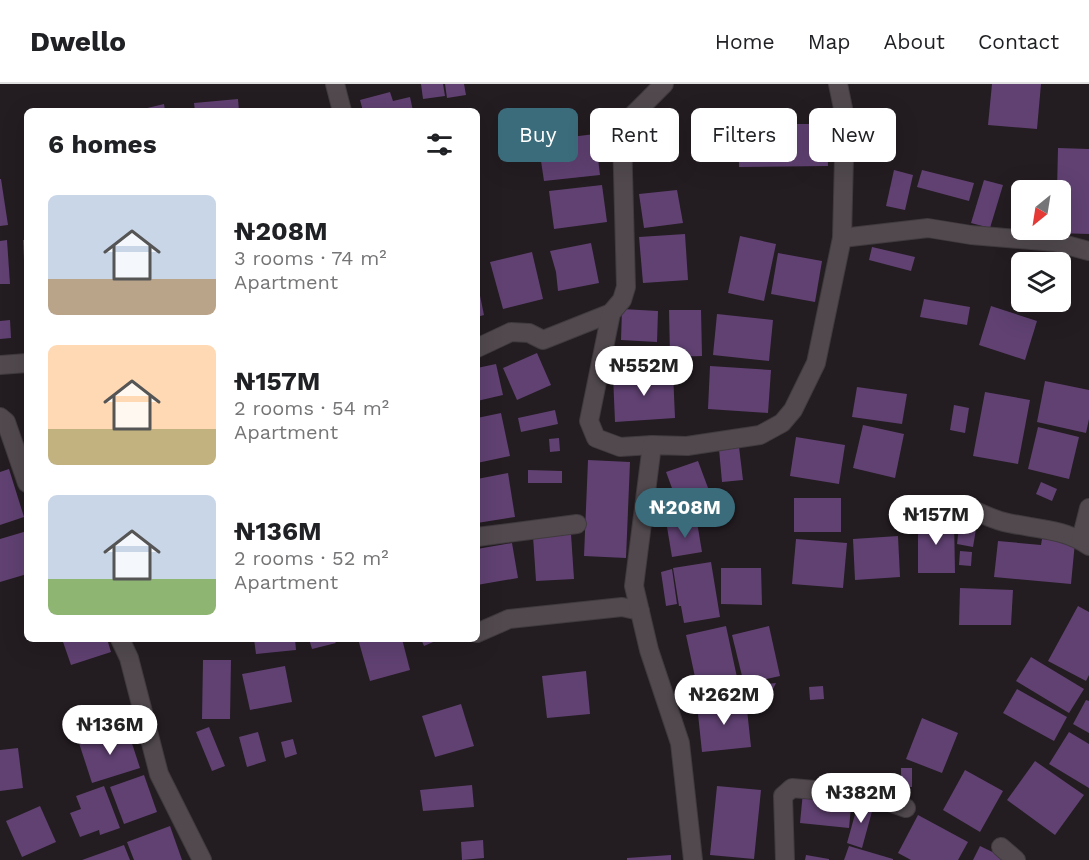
<!DOCTYPE html>
<meta charset="utf-8">
<style>
body{margin:0;font-family:"Work Sans",sans-serif;background:#f2f2f2;color:#202124;height:100vh;display:flex;flex-direction:column;font-size:22px;white-space:nowrap}
*{box-sizing:border-box;margin:0}
p{font-size:20px;color:#757577}
.icon{flex:none;width:33px;height:33px;fill:none;stroke:currentColor;stroke-width:2;stroke-linecap:round;stroke-linejoin:round}
.map{position:relative;flex:1;overflow:hidden}
.drawer{position:absolute;left:24px;top:24px;width:456px;height:534px;display:flex;flex-direction:column;background:#fff;border-radius:9px;box-shadow:0 6px 24px #0002}
.drawer>*{flex:none}
.top-card{position:absolute;left:498px;top:24px;width:501px;height:54px;display:flex;gap:12px}
.needle{width:39px;rotate:210deg}
.controls{position:absolute;left:1011px;top:96px;display:grid;gap:12px}
.controls a{display:grid;place-items:center;width:60px;height:60px;border-radius:9px;background:#fff;box-shadow:0 6px 24px #0002;font-size:30px}
.price{position:absolute;translate:-50% -51px;padding:0 14px;border-radius:21px;background:#fff;color:#222;font-size:20px;line-height:39px;filter:drop-shadow(0 2px 3px #0008)}
.price::after{content:'';position:absolute;left:50%;top:36px;width:18px;height:14px;margin-left:-9px;background:inherit;clip-path:polygon(0 0,100% 0,50% 100%)}
.price.current{background:#3b6c7b;color:#fff}
ul{padding:0;list-style:none}
li{display:flex;align-items:center;gap:18px;height:150px;padding:0 24px}
li span{display:grid;place-items:center;flex:none;width:168px;height:120px;border-radius:9px;color:#555}
li>.icon{margin-inline-start:auto}
span .icon{width:72px;height:72px;fill:#fffc;stroke-width:1}
li b{font-size:26px}
h2{display:flex;justify-content:space-between;align-items:center;height:72px;padding:0 24px;font-size:26px}
.tag{padding:0 21px;border-radius:9px;background:#fff;box-shadow:0 6px 24px #0002;font-size:21px;line-height:54px}
.tag.current{background:#3b6c7b;color:#fff}
header{display:flex;align-items:center;gap:36px;box-sizing:border-box;height:84px;padding:0 30px;background:#fff;border-bottom:2px solid #e0e0e0}
header strong{font-size:28px}
nav{display:flex;gap:33px;margin-inline-start:auto;font-size:21px}
.map>svg:first-child{display:block}
</style>
<header>
<strong>Dwello</strong>
<nav><a>Home</a><a>Map</a><a>About</a><a>Contact</a></nav>
</header>
<div class="map">
<svg width="1089" height="776" viewBox="0 0 1089 776">
<rect width="100%" height="100%" fill="#231c21"/>
<g fill="#604172">
<path d="M421,0h22l2,12 -22,3z"/>
<path d="M445,0h19l2,11 -19,3z"/>
<path d="M992,0h49l-4,45 -49,-4z"/>
<path d="M390,8l3,9 17,-4 3,14h-50l-3,-11z"/>
<path d="M238,15l1,12h-44l-1,-8z"/>
<path d="M164,20l1,7h-26v-1z"/>
<path d="M738,40h89l1,42 -89,1z"/>
<path d="M595,50l5,41 -56,6 -6,-40z"/>
<path d="M1058,64l31,1v85l-33,-1v-3h4v-40h-3z"/>
<path d="M894,86l19,5 -8,35 -19,-4z"/>
<path d="M922,86l52,13 -5,18 -52,-14z"/>
<path d="M0,95h1l7,46 -8,1z"/>
<path d="M984,96l19,5 -13,43 -19,-5z"/>
<path d="M602,101l5,37 -53,7 -5,-38z"/>
<path d="M677,106l6,33 -39,5 -5,-34z"/>
<path d="M685,150l3,46 -45,3 -4,-46z"/>
<path d="M740,152l36,8 -12,57 -36,-8z"/>
<path d="M7,156l3,44h-10v-43z"/>
<path d="M23,156h4v40h-2z"/>
<path d="M591,159l8,40 -41,8 -2,-19 -6,-21z"/>
<path d="M872,163l43,10 -4,14 -42,-11z"/>
<path d="M532,168l11,47 -40,10 -13,-47z"/>
<path d="M778,169l44,8 -7,41 -44,-8z"/>
<path d="M478,202l6,29 -7,2v-30z"/>
<path d="M924,215l46,8 -3,18 -47,-8z"/>
<path d="M991,222l46,15 -12,39 -46,-15z"/>
<path d="M622,225l36,2 -1,31 -36,-2z"/>
<path d="M669,226h32l1,46 -32,1z"/>
<path d="M717,230l56,6 -4,41 -56,-6z"/>
<path d="M10,236l1,18 -11,1v-18z"/>
<path d="M537,269l14,32 -34,15 -14,-32z"/>
<path d="M496,280l7,31 -26,6v-33z"/>
<path d="M710,282l61,4 -3,43 -60,-4z"/>
<path d="M673,288l2,46 -60,4 -2,-47z"/>
<path d="M1045,297l44,9v29l-3,14 -49,-11z"/>
<path d="M857,303l50,7 -5,30 -50,-7z"/>
<path d="M985,308l45,8 -12,64 -45,-8z"/>
<path d="M954,321l15,3 -4,25 -15,-3z"/>
<path d="M555,326l3,14 -37,8 -3,-14z"/>
<path d="M501,329l9,43 -33,7v-45z"/>
<path d="M863,341l41,9 -9,44 -42,-10z"/>
<path d="M1038,343l41,10 -10,42 -41,-10z"/>
<path d="M796,353l49,8 -6,39 -49,-8z"/>
<path d="M559,354l1,13 -10,1 -1,-13z"/>
<path d="M739,363l4,33 -21,2 -3,-33z"/>
<path d="M588,376l42,2 -4,96 -42,-2z"/>
<path d="M698,377l13,35 -32,11 -13,-35z"/>
<path d="M9,385l15,48 -24,8v-53z"/>
<path d="M528,386l34,1v12h-34z"/>
<path d="M508,389l7,44 -38,6v-44z"/>
<path d="M1041,398l16,7 -5,12 -16,-7z"/>
<rect x="794" y="414" width="47" height="34"/>
<path d="M918,434h36l1,55h-37z"/>
<path d="M697,438l5,30 -30,5 -5,-30z"/>
<path d="M959,442l17,3 -3,18 -16,-3z"/>
<path d="M27,447v43l-27,8v-43z"/>
<path d="M571,450l3,45 -38,2 -3,-45z"/>
<path d="M898,452l2,41 -45,3 -2,-41z"/>
<path d="M796,455l51,4 -4,45 -51,-4z"/>
<path d="M1042,455l33,3 -4,42 -77,-7 4,-36 43,4z"/>
<path d="M512,459l6,35 -41,7v-36z"/>
<path d="M960,467l12,1 -1,14 -12,-1z"/>
<path d="M711,478l9,55 -36,6 -3,-17h-2l-6,-38z"/>
<path d="M721,484h40l1,37 -41,-1z"/>
<path d="M672,485l5,35 -11,2 -5,-34z"/>
<path d="M960,504l53,2 -2,35h-52z"/>
<path d="M1078,522l11,6v63l-3,6 -38,-20z"/>
<path d="M726,542l12,56 -40,9 -12,-56z"/>
<path d="M769,542l11,50 -36,8 -12,-49z"/>
<path d="M62,555h45l4,13 -40,13z"/>
<path d="M254,555h41l1,11 -40,4z"/>
<path d="M309,555h33v1l-7,2 1,1 -24,6z"/>
<path d="M358,555h44l8,31 -40,11z"/>
<path d="M421,555h19l-16,7z"/>
<path d="M1031,573l53,32 -15,24 -53,-32z"/>
<path d="M203,576h28l-1,59h-28z"/>
<path d="M285,582l7,36 -42,8 -8,-36z"/>
<path d="M586,587l4,43 -43,4 -5,-42z"/>
<path d="M776,599l-3,6v4l-15,2 -1,-10z"/>
<path d="M823,602l1,13 -14,1 -1,-13z"/>
<path d="M1017,605l50,28 -13,24 -51,-28z"/>
<path d="M746,616l5,47 -49,5 -5,-47z"/>
<path d="M1086,616l3,1v32l-16,-9z"/>
<path d="M461,620l13,42 -39,11 -13,-41z"/>
<path d="M922,634l36,15 -16,40 -36,-14z"/>
<path d="M209,643l16,39 -13,5 -16,-39z"/>
<path d="M127,644l13,40 -48,15 -13,-40z"/>
<path d="M258,648l8,29 -19,6 -8,-30z"/>
<path d="M1069,648l20,12v44l-40,-24z"/>
<path d="M293,655l4,15 -12,4 -4,-16z"/>
<path d="M18,664l5,40 -23,3v-41z"/>
<path d="M1035,677l49,34 -29,40 -48,-35z"/>
<rect x="901" y="684" width="11" height="19"/>
<path d="M965,686l38,21 -23,41 -37,-22z"/>
<path d="M144,691l13,37 -33,12 -14,-37z"/>
<path d="M472,701l2,22 -51,4 -3,-21z"/>
<path d="M104,702l16,42 -20,7 -1,-5 -19,7 -10,-24 11,-4 -5,-13z"/>
<path d="M717,702l44,4 -7,69 -44,-4z"/>
<path d="M803,708l49,4 -3,32 -49,-5z"/>
<path d="M859,716l15,4 -12,44 -15,-5z"/>
<path d="M40,722l16,36 -34,15 -16,-36z"/>
<path d="M918,731l50,27 -10,18h-47l-13,-7z"/>
<path d="M170,742l12,34h-48l-7,-18z"/>
<path d="M483,756l1,18 -22,2 -1,-18z"/>
<path d="M124,761l6,15h-48z"/>
<path d="M849,762l44,13v1h-49z"/>
<path d="M980,762l29,14h-36z"/>
<path d="M671,771v5h-44v-2z"/>
<path d="M806,771l23,4v1h-24z"/>
</g>
<g fill="none" stroke-linecap="round" stroke-linejoin="round">
<defs>
<g id="minor">
<path d="M335,0l7,27"/>
<path d="M842,154l86,-10 43,7 84,7 34,9"/>
<path d="M477,264l34,-16 18,1 14,7 68,-27"/>
<path d="M0,281l27,-2"/>
<path d="M0,333l6,5 21,61"/>
<path d="M652,361l-32,2 -24,-9 -7,-17 22,-108 11,-13 4,-13 -4,-153 10,-18 32,-32"/>
<path d="M969,424c11,5 23,11 35,14 29,7 60,6 85,24"/>
<path d="M477,453l100,-13"/>
<path d="M1081,456l8,-32"/>
<path d="M477,549l32,-14 113,-12 18,4"/>
<path d="M120,555l9,19 30,116 43,86"/>
<path d="M1001,763l15,13"/>
<path d="M693,776l-13,-117 -31,-93 -15,-64 18,-141 35,1 73,-11 22,-12 11,-13 23,-47 26,-125 3,-120 -7,-34"/>
<path d="M785,776l-2,-64 9,-8 78,7 36,13"/>
</g>
</defs>
<use href="#minor" stroke="#403a3e" stroke-width="20"/>
<use href="#minor" stroke="#51494e" stroke-width="18"/>
</g>
</svg>
<div class="controls">
<a><svg class="needle" viewBox="-14 -14 28 28"><path d="M0-13l5 13h-10z" fill="#e53935"/><path d="M0 13l5-13h-10z" fill="#757577"/></svg></a>
<a><svg class="icon" aria-label="layers" viewBox="0 0 24 24"><path d="M12 4l9 5-9 5-9-5zM3 14l9 5 9-5"/></svg></a>
</div>
<b class="price" style="left:644px;top:313px">₦552M</b>
<b class="price current" style="left:685px;top:455px">₦208M</b>
<b class="price" style="left:936px;top:462px">₦157M</b>
<b class="price" style="left:724px;top:642px">₦262M</b>
<b class="price" style="left:110px;top:672px">₦136M</b>
<b class="price" style="left:861px;top:740px">₦382M</b>
<div class="top-card">
<a class="tag current">Buy</a>
<a class="tag">Rent</a>
<a class="tag">Filters</a>
<a class="tag">New</a>
</div>
<section class="drawer">
<h2>6 homes<svg class="icon" aria-label="filters" viewBox="0 0 24 24"><path d="M4 7h16M4 17h16"/><circle cx="9" cy="7" r="2"/><circle cx="15" cy="17" r="2"/></svg></h2>
<ul>
<li><span style="background:linear-gradient(#c9d6e8 70%,#b9a48a 0)"><svg class="icon" aria-label="home" viewBox="0 0 24 24"><path d="M3 11l9-7 9 7M6 9v11h12V9"/></svg></span><div><b>₦208M</b><p>3 rooms · 74 m²</p><p>Apartment</p></div></li>
<li><span style="background:linear-gradient(#ffd9b3 70%,#c2b280 0)"><svg class="icon" aria-label="home" viewBox="0 0 24 24"><path d="M3 11l9-7 9 7M6 9v11h12V9"/></svg></span><div><b>₦157M</b><p>2 rooms · 54 m²</p><p>Apartment</p></div></li>
<li><span style="background:linear-gradient(#c9d6e8 70%,#8fb573 0)"><svg class="icon" aria-label="home" viewBox="0 0 24 24"><path d="M3 11l9-7 9 7M6 9v11h12V9"/></svg></span><div><b>₦136M</b><p>2 rooms · 52 m²</p><p>Apartment</p></div></li>
</ul>
</section>
</div>
